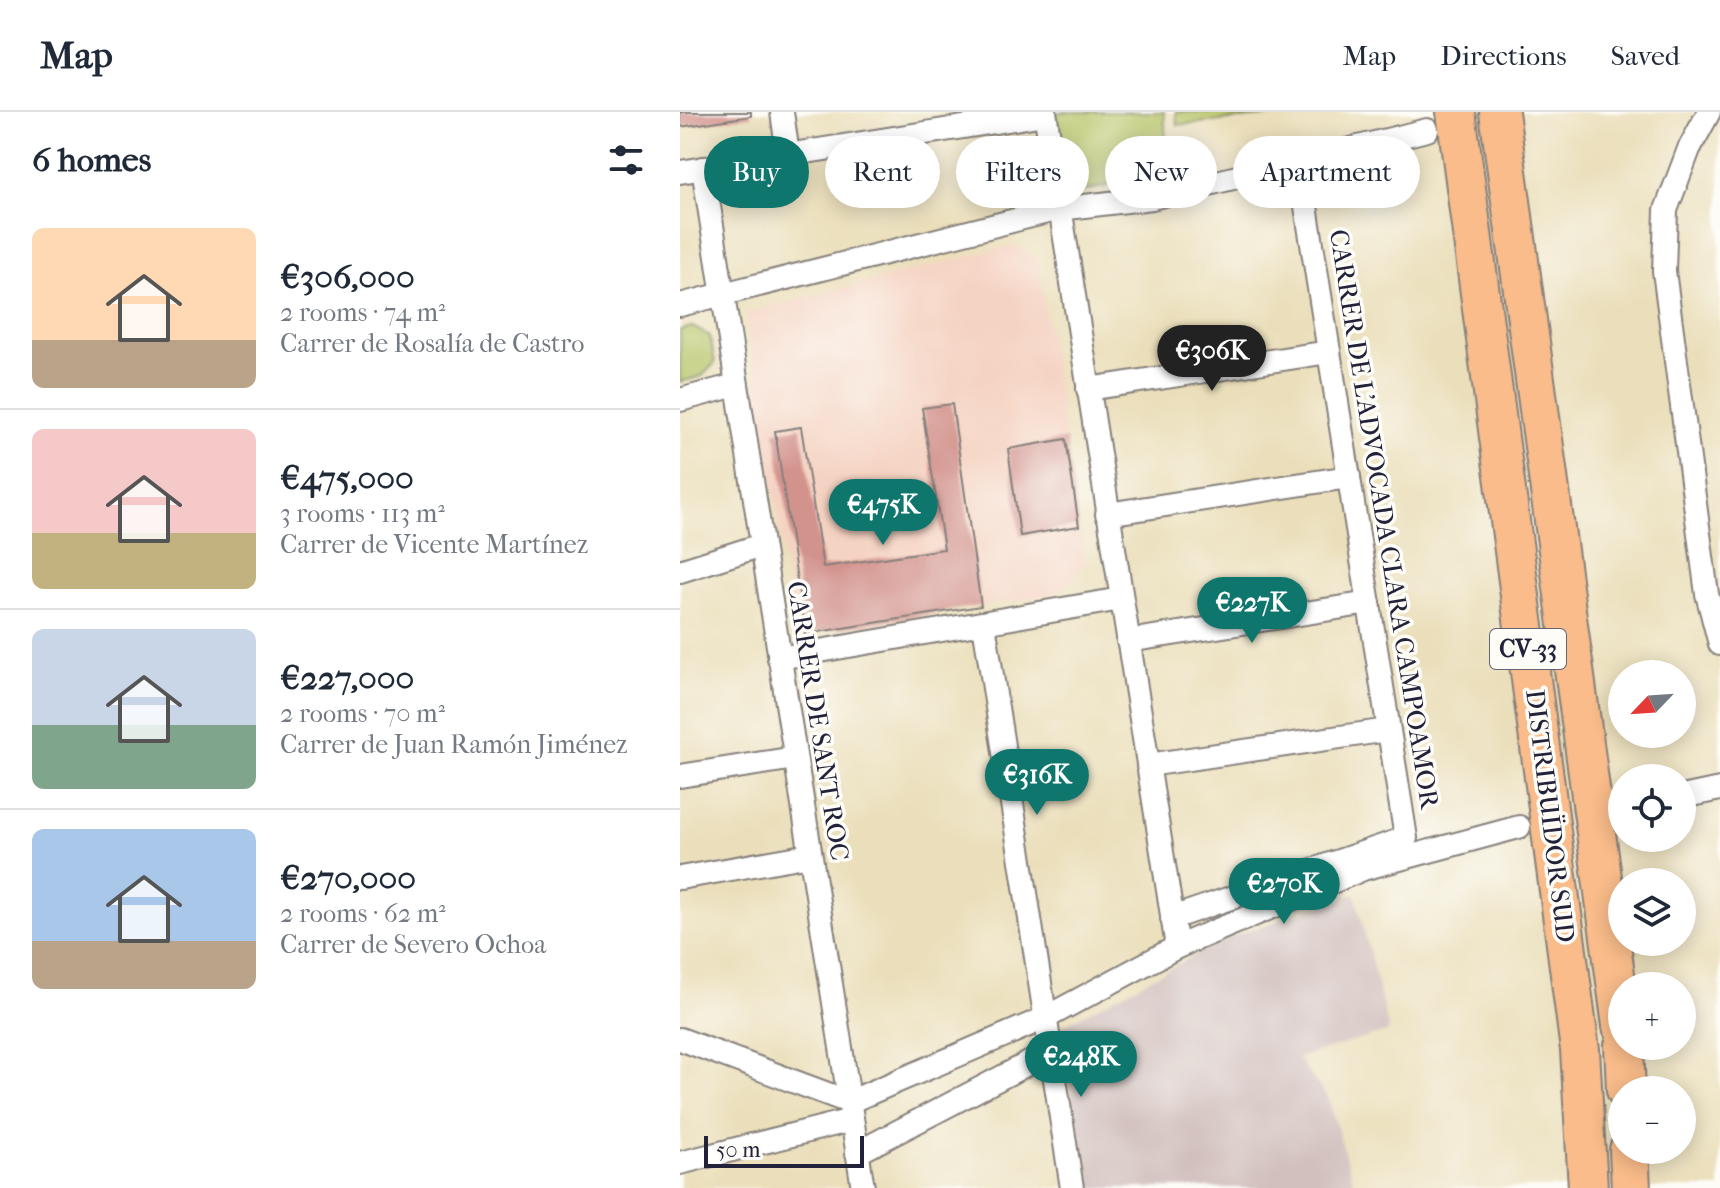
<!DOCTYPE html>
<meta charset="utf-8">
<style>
body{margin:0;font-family:"IM FELL French Canon",serif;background:#f2f2f3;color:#1f2937;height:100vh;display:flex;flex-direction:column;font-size:30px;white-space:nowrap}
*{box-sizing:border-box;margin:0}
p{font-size:26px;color:#747a83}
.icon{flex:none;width:44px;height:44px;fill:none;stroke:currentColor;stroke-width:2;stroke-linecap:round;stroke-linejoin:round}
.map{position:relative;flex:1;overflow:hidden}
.side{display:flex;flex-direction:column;background:#fff;width:680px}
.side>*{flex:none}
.top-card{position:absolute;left:24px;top:24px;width:760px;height:72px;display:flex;gap:16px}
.needle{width:52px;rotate:245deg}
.controls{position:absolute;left:928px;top:548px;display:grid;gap:16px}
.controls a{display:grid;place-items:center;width:88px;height:88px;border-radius:50%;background:#fff;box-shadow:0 4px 20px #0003;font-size:40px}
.scale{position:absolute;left:24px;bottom:20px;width:160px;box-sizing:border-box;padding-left:8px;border:4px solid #22223b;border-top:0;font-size:22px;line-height:28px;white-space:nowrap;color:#22223b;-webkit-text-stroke:6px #fdfcf7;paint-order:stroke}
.price{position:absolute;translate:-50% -68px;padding:0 18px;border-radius:28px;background:#0f766e;color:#fff;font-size:26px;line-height:52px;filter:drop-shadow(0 2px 4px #0008)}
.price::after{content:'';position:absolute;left:50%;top:48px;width:24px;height:18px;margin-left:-12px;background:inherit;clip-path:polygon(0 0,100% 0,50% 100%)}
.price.selected{background:#222;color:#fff}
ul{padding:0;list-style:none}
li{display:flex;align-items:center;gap:24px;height:200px;padding:0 32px}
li+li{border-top:2px solid #e0e1e3}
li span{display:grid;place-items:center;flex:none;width:224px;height:160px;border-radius:12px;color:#555}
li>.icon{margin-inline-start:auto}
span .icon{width:96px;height:96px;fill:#fffc;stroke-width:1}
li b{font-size:34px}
h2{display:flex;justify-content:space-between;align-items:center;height:96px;padding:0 32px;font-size:34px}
.tag{padding:0 28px;border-radius:36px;background:#fff;box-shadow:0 4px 20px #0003;font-size:28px;line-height:72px}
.tag.selected{background:#0f766e;color:#fff}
header{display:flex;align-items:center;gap:48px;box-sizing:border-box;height:112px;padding:0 40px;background:#fff;border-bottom:2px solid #e0e1e3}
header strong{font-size:38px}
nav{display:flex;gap:44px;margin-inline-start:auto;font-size:28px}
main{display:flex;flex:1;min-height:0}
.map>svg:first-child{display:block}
</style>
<header>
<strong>Map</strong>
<nav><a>Map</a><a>Directions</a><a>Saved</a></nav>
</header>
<main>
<section class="side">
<h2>6 homes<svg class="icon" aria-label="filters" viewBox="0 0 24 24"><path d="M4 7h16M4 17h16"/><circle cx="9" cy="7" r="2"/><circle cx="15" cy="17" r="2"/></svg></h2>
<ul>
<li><span style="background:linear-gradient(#ffd9b3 70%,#b9a48a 0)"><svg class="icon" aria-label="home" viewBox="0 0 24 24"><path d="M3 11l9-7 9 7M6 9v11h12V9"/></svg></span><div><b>€306,000</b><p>2 rooms · 74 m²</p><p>Carrer de Rosalía de Castro</p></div></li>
<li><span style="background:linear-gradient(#f6c9c9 65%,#c2b280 0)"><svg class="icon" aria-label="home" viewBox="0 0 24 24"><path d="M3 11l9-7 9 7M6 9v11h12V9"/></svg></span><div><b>€475,000</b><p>3 rooms · 113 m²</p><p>Carrer de Vicente Martínez</p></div></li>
<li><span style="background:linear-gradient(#c9d6e8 60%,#7fa58c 0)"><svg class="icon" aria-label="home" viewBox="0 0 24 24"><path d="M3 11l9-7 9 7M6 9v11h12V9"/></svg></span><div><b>€227,000</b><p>2 rooms · 70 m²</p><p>Carrer de Juan Ramón Jiménez</p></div></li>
<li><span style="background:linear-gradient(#a9c7e8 70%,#b9a48a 0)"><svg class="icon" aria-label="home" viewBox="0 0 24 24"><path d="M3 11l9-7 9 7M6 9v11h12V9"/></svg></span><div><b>€270,000</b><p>2 rooms · 62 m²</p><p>Carrer de Severo Ochoa</p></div></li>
</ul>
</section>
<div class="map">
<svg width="1040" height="1076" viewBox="0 0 1040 1076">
<rect width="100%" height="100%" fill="#fdfcf7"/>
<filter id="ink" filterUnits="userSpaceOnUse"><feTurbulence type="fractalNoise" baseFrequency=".0125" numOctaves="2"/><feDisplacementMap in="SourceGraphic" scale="16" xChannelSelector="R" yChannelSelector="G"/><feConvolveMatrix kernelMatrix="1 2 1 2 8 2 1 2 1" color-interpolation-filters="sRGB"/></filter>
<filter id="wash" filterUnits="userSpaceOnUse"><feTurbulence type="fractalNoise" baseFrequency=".006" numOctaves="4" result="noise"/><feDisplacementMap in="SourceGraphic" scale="32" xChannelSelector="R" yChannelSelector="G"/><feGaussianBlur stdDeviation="1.8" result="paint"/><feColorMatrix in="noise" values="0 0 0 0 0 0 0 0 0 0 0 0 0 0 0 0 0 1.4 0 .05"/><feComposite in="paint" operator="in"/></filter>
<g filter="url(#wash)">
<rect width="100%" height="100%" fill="#ebdfbb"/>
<path fill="#f5d3c2" d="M336,132l21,15 48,305 -28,30 -261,41 -51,-322z"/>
<path fill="#d1c0bd" d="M675,782l34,137 -92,27 31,40 27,90h-271l-24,-161 167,-89z"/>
<g fill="#b6c365" stroke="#6c7250" stroke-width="2">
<path d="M376,0h108l4,60 -101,23z"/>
<path d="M496,0h138l-137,13z"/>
<path d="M12,215l18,9 5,27 -13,13 -22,6v-52z"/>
</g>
<g id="blocks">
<g fill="#d3938d">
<path d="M0,0h71v4l-71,11z"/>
<path d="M272,292l29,202 -176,28 -30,-203 26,-4 22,140 121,-18 -22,-141z"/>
<path d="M386,327l13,87 -59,10 -12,-87z"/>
</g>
</g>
</g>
<g filter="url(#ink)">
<use href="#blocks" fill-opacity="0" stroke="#86807b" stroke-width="2"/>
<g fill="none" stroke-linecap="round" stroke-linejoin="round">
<path stroke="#c3b9a1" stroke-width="22" stroke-dasharray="22 11" stroke-linecap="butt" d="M860,711l82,-14"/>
<defs>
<g id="minor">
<path d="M102,0l6,43"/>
<path d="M365,0l132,835"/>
<path d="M1029,0l-20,37 -23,61 -2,61 43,323 13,50"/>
<path d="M23,56l160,1020"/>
<path d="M0,60l365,-58"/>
<path d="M0,193l379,-96 93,-11 275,-68"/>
<path d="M408,277l241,-37"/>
<path d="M0,288l56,-15"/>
<path d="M427,402l242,-37"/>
<path d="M0,459l82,-26"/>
<path d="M304,512l88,564"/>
<path d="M448,529l241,-38"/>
<path d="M99,546l342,-59"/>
<path d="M468,653l240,-35"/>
<path d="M0,664l115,-18"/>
<path d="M1002,685l38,-8"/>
<path d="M0,766l130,-23"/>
<path d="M492,806l234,-80 -107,-676"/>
<path d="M0,927l169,63"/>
<path d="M169,990l196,-84 132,-71 186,-78 156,-42"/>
<path d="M177,1041l193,-101"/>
<path d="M0,1051l172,-43"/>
</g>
<g id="trunk">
<path d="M776,0l124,938 8,138"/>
<path d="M819,0l123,914"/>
<path d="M944,934l2,44"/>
<path d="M949,1038l2,38"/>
</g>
</defs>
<use href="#minor" stroke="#86807b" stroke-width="26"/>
<use href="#trunk" stroke="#86807b" stroke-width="42"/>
<use href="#minor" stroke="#fff" stroke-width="22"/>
<use href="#trunk" stroke="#f9bc8a" stroke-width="38"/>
</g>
</g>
<g text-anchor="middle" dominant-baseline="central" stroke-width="7" stroke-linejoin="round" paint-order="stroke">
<rect fill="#fdfcf7" stroke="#646373" stroke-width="2" x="810" y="517" width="76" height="40" rx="6"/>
<g font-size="24" font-weight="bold" fill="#22223b">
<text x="848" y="537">CV-33</text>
</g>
<g font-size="26" fill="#22223b" stroke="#fdfcf7">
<text transform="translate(704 407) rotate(81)">CARRER DE L'ADVOCADA CLARA CAMPOAMOR</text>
<text transform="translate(138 609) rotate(81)">CARRER DE SANT ROC</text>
<text transform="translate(870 704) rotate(83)">DISTRIBUÏDOR SUD</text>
</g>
</g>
</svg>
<div class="controls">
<a><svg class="needle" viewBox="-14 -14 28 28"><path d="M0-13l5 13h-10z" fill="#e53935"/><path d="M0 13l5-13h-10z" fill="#747a83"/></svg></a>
<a><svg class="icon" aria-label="locate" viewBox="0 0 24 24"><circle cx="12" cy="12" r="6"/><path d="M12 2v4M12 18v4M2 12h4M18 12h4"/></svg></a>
<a><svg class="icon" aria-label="layers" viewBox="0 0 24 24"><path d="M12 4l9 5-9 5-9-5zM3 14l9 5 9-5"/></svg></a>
<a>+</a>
<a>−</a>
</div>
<div class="scale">50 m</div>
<b class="price selected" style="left:532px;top:281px">€306K</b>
<b class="price" style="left:203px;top:435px">€475K</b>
<b class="price" style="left:572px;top:533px">€227K</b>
<b class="price" style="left:357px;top:705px">€316K</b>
<b class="price" style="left:604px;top:814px">€270K</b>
<b class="price" style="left:401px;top:987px">€248K</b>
<div class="top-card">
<a class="tag selected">Buy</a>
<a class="tag">Rent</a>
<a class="tag">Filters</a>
<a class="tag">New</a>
<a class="tag">Apartment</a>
</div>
</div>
</main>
